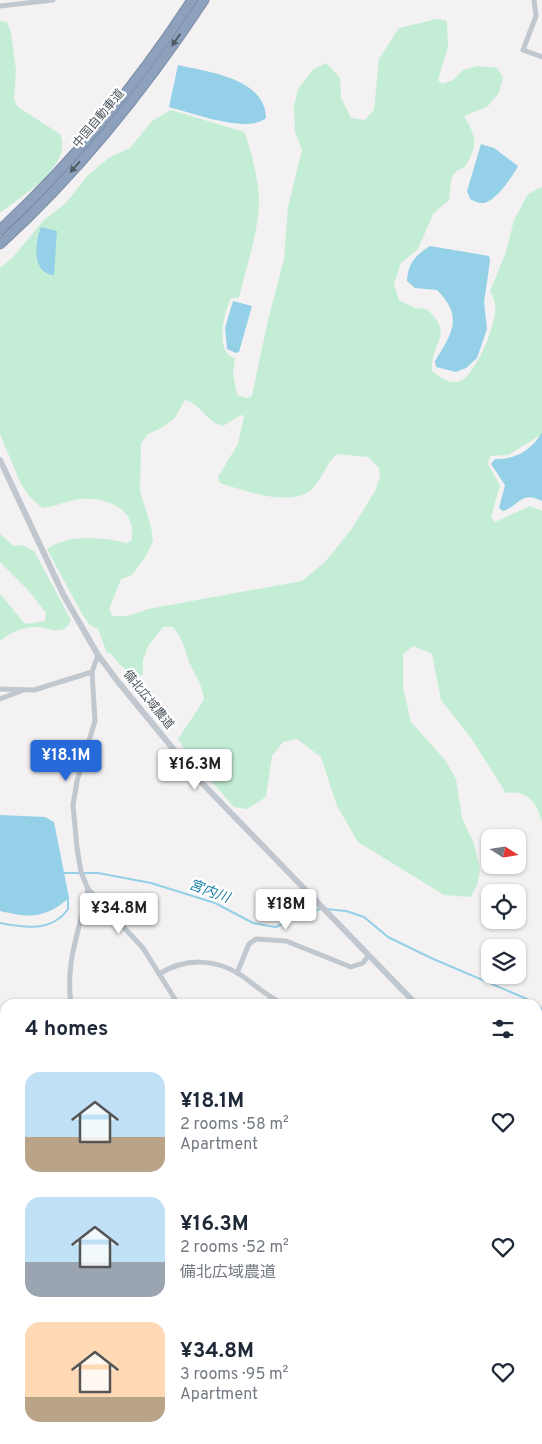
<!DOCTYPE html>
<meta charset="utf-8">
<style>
body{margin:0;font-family:Overpass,"Noto Sans JP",sans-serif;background:#f6f6f7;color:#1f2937;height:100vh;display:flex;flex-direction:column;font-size:19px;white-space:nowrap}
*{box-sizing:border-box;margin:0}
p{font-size:16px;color:#747a83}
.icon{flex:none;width:28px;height:28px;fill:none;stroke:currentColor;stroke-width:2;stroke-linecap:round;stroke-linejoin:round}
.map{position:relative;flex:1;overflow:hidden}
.side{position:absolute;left:0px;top:999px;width:542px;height:446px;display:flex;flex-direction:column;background:#fff;border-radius:15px 15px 0 0;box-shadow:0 1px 4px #0004}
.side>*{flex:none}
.needle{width:32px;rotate:102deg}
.fabs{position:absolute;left:481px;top:829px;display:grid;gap:10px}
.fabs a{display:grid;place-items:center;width:45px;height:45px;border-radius:10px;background:#fff;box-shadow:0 1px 4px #0004;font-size:25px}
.price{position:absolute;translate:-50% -42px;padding:0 11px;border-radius:5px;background:#fff;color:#222;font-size:16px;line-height:32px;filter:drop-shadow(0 1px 2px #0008)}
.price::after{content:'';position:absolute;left:50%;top:30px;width:15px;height:11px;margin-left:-8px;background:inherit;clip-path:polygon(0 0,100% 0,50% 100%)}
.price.current{background:#2669d8;color:#fff}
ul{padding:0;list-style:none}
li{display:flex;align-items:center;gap:15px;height:125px;padding:0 25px}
li span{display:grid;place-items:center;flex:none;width:140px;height:100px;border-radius:15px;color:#555}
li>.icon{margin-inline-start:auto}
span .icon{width:60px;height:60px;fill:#fffc;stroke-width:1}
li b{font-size:21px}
h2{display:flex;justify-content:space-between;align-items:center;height:60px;padding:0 25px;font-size:21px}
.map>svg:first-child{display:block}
</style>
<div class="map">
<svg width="542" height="1444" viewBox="0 0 542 1444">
<rect width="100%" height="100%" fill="#f3f1f1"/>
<g fill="#c4edd6" fill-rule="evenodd">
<path d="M437,19l10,2 1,26 -10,33 4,4 11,-4 10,-10 14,-4 20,2 6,9 -4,16 -11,13 -24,10c13,21 14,31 0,52 -17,4 -12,18 -15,32l-16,14 -15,35 -17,14 -7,21 5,16 16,8 12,1c29,28 3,31 5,62 8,6 18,14 28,10 16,-6 38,-60 35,-76 0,-4 -3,-10 -5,-14l16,-39 8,-32 14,-26 14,-7v247l-34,21 -18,1 -2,8 12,21 -9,32 4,5 35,-16 12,5v311c-5,-19 -14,-32 -36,-29l-35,-55 -30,-38 -9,-46 -19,-8 -10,8v33l8,35 34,38 11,19 6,39 12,26 6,26 -3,16 -7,11 -26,-2 -86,-53 -21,-36 -16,-49 -24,-18 -14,3 -11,14 -6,41 -19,12 -13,-2 -44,-50 -12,-18 26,-39c-3,-21 -9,-23 -16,-41 -4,-13 -6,-21 -15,-32h-10l-15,19 -5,14v15l-8,2 -17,-14 -7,-9 -4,-1 -9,-24 -8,-4 -8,-11 -35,-65c22,-15 54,-12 80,-6l5,-3c0,-6 1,-13 -2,-19 -6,-18 -33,-24 -50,-22 -13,1 -24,8 -38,9l-12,-11 -9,-13 -21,-50v-166l13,-11 31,-37 22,-17 22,-28 22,-18 20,-9 22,-27 19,-11 73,22c7,16 16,54 15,71 -1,32 -13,64 -20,95h-8c-7,13 -17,56 4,60l-2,15 4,22 10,3 5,-2 16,-76 16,-61 4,-52 14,-57 -7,-18 -1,-26 4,-17 15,-19 13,-7 14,15 1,20 10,20 14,2 9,-10 5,-51 20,-31zM185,400c15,3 21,22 38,26l18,-11 3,1 -6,28 -20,33 2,6c22,7 74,26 93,5 10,-10 13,-25 24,-34l31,3 11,11 1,10 -5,13 -24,39 -26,32 -23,19 -154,28 -21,7h-15l-3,-7 12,-30 11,-4 14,-19 7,-15 -2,-14 -11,-36 1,-48 7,-9 13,-6 13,-9z"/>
<path d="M0,21l7,1 4,11 5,37 -2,29 4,8 42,27c14,32 -39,62 -60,79z"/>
<path d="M0,534l14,12 8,-1 12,6 37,69c-7,18 -22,7 -35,7 -12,-1 -27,6 -36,14v-47l25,30 20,-3 1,-8 -17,-22 -29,-29z"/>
<path d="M0,1062l5,4v129l-5,1z"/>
<path d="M538,1171h4v119l-4,5z"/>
<path d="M0,1275h5v165h307l-22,4h-290z"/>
<path d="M542,1410v34h-47l1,-4h42v-29z"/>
</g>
<g fill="#94d0e7">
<path d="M178,65c30,7 87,13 88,53 -19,16 -73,-5 -97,-11z"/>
<path d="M481,144l13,4 24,18c-5,10 -24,38 -36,37 -4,0 -8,-2 -12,-4l-3,-8z"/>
<path d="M41,227l16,4 -3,44c-23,-1 -19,-34 -13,-48z"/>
<path d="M430,246l59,10 1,5 -6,41 3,27 -10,29 -11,10 -10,4 -20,-5 -1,-6c17,-28 29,-44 2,-71l-22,-2 -8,-7c1,-18 8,-25 23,-35z"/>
<path d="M233,301l19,5 -13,46 -3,1 -9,-4 -2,-21z"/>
<path d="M542,432v69c-21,-11 -23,5 -39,10l-4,-3 6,-23 -14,-21 4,-5c21,1 38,-10 47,-27z"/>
<path d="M0,815l45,2 9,5 15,76c-25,21 -39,20 -69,13z"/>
</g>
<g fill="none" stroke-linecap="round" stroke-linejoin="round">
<g stroke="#94d0e7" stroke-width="2">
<path d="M62,873h36l53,10 64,20 38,20 16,3 7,1 34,-16 11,-2"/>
<path d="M326,909l20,2 18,6 24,20 43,21 96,41 7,5"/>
<path d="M0,923c25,5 52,9 68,-14v-12"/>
<path d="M538,1006l4,3"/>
<path d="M538,1316l4,-1"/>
<path d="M360,1440l1,4"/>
</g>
<defs>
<g id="motorway">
<path d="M0,230c73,-68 138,-147 192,-230"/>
<path d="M0,244c78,-71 146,-156 204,-244"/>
</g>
</defs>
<use href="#motorway" stroke="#788ca8" stroke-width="11"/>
<g stroke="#c0c7cf" stroke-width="5">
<path d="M534,0l2,16 -13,34 19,7"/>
<path d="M0,6l53,-6"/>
<path d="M98,655l-6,17 3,49 -18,60 -4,24 4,43 4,24 7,17 55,59 35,56"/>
<path d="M0,689l34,1 58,-18"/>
<path d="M0,699l21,-8"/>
<path d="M237,973l12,-29 7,-5 30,2 65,26 12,-4 5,-7"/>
<path d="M159,974c26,-16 55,-16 82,1 14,10 26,21 42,29"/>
<path d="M71,1004c-6,-44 9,-74 17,-115"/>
<path d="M538,1018l4,1"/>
<path d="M0,1193l5,1"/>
<path d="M538,1305h4"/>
<path d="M538,1384l4,-1"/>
<path d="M331,1440l9,4"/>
<path d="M459,1440l4,4"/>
<path d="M158,1444l4,-4"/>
<path d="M483,1444l1,-4"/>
</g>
<g stroke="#c0c7cf" stroke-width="6">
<path d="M0,460l64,136 34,59 21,28 79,96 218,225"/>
<path d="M538,1109l4,4"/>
</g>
<use href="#motorway" stroke="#8da1bc" stroke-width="9"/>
</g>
<defs><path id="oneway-solid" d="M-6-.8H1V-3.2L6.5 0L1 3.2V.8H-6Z" transform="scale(1.25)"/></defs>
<g fill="#515b66">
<use href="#oneway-solid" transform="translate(176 40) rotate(125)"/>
<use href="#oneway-solid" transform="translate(75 167) rotate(132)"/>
</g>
<g text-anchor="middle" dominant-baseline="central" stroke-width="4.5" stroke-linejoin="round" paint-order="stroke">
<g font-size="12" fill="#4a535d" stroke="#fff">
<text transform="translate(99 119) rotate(-50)">中国自動車道</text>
<text transform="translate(148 700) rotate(51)">備北広域農道</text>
</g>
<g font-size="14" font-style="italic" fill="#177ea4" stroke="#fff">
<text transform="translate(209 892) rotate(20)">宮内川</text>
</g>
</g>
</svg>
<div class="fabs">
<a><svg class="needle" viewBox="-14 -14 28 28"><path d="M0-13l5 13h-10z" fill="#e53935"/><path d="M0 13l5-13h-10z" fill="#747a83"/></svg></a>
<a><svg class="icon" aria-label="locate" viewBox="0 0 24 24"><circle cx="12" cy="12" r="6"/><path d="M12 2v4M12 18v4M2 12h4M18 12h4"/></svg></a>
<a><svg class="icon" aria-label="layers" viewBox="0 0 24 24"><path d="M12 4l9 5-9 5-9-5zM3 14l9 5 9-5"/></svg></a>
</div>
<b class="price current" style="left:66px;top:782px">¥18.1M</b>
<b class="price" style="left:195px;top:791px">¥16.3M</b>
<b class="price" style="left:286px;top:931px">¥18M</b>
<b class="price" style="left:119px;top:935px">¥34.8M</b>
<section class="side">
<h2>4 homes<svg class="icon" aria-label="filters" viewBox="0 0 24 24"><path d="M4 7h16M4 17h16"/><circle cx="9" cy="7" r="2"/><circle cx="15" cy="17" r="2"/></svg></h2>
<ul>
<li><span style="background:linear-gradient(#bfe0f5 65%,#b9a48a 0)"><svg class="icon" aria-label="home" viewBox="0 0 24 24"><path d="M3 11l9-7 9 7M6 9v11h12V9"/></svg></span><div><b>¥18.1M</b><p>2 rooms · 58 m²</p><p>Apartment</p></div><svg class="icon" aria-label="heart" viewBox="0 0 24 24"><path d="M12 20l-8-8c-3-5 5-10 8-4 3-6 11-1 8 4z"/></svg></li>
<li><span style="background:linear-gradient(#bfe0f5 65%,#9aa5b1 0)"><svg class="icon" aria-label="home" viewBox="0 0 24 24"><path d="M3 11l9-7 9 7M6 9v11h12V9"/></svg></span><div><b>¥16.3M</b><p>2 rooms · 52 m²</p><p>備北広域農道</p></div><svg class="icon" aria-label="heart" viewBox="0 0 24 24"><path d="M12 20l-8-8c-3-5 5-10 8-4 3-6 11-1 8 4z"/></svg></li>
<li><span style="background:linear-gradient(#ffd9b3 75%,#b9a48a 0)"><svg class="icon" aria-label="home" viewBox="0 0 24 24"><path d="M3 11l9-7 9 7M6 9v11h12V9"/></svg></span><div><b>¥34.8M</b><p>3 rooms · 95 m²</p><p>Apartment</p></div><svg class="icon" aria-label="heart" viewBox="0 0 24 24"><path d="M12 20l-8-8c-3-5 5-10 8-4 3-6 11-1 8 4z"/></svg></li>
</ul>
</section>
</div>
